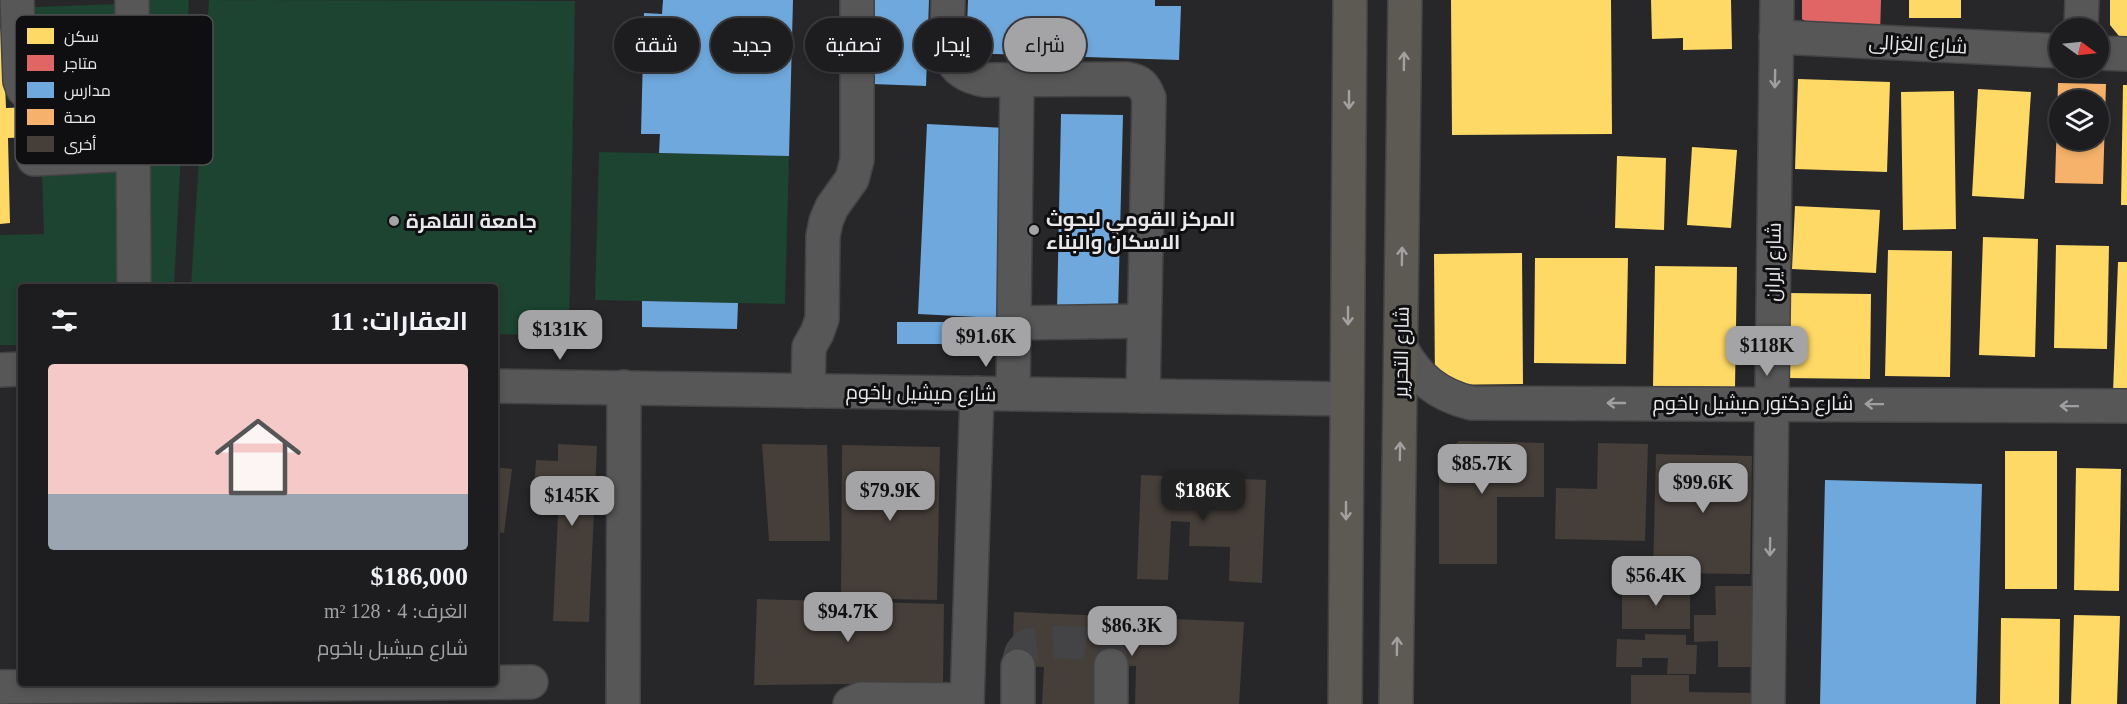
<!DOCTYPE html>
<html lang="ar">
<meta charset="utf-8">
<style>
body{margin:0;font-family:"Times New Roman",Cairo,serif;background:#2a2a2c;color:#f1f3f6;direction:rtl;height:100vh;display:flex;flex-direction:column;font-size:22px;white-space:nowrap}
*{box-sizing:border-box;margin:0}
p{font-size:20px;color:#a0a2a4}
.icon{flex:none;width:33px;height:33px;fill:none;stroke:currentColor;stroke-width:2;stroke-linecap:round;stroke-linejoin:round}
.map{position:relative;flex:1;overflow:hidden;direction:ltr}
.side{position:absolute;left:18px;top:284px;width:480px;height:402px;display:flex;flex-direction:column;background:#1d1d1f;border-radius:6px;box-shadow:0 3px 9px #0003,0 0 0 2px #3b3b3d;direction:rtl}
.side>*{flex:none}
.top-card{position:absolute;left:516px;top:18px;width:570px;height:54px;direction:rtl;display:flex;gap:12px}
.needle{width:39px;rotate:105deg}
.fabs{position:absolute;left:2049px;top:18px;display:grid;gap:12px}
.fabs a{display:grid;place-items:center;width:60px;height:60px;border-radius:50%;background:#1d1d1f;box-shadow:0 3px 9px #0003,0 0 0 2px #3b3b3d;font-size:30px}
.price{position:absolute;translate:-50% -51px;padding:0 14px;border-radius:12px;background:#a4a4a7;color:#111;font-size:20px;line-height:39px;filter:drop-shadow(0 2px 3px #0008)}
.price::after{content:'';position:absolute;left:50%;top:36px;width:18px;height:14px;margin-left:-9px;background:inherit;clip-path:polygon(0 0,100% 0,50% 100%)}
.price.on{background:#222;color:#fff}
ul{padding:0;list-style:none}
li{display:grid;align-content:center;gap:12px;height:318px;padding:0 30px}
li span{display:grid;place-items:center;height:186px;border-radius:6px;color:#555}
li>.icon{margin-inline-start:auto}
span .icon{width:108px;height:108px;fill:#fffc;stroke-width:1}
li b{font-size:26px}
h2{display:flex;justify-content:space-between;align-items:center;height:72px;padding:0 30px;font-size:26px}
.chip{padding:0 21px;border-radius:27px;background:#1d1d1f;box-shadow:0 3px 9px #0003,0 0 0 2px #3b3b3d;font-size:21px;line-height:54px}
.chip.on{background:#a4a4a7;color:#111}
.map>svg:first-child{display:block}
</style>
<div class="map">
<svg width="2127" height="704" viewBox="0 0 2127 704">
<rect width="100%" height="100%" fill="#272729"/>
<g fill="#1c4430">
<path d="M142,0h47l-15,286h-27z"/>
<path d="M209,0l366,1 -6,335 -74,-2v-48h-304z"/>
<path d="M117,4l1,74 -81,2 -2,-73z"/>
<path d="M599,152l190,4 -4,148 -190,-4z"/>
<path d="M118,171l3,115h-100v59h-21v-110l44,-1 -2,-60z"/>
</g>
<g fill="#ffd966">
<path d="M1451,0h160l1,134 -160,1z"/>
<path d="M1651,0h80l1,49 -49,1v-12l-31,1z"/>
<rect x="1909" y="0" width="52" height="18"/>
<path d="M2110,0h17v46l-17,-21z"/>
<path d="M0,9h2l4,99 105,-4 1,30 -104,4 2,85 -10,1z"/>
<path d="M1798,79l92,3 -3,90 -92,-3z"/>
<path d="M2123,85h4v120h-6z"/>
<path d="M1978,89l53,3 -7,107 -52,-3z"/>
<path d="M1954,91l2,138 -53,1 -2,-138z"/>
<path d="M1692,147l45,3 -6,78 -44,-3z"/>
<path d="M1617,156l49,2 -2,72 -49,-2z"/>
<path d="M1795,206l85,4 -4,63 -84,-4z"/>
<path d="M1983,237l55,2 -3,118 -56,-2z"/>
<path d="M2056,245l53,1 -2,103 -53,-1z"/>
<path d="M1888,250l64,1 -2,126 -65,-1z"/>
<path d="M1522,253l1,131 -88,1 -1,-131z"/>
<path d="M1535,258h93l-2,106 -92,-1z"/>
<path d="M2118,262h9v131l-14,-1z"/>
<path d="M1655,266l82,1 -2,120 -82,-1z"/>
<path d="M1787,293l84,1 -1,85 -84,-1z"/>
<rect x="2005" y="451" width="52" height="138"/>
<path d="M2076,468l45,1 -2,122 -45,-1z"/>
<path d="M2074,615l46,1 -3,88h-46z"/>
<path d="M2001,618l59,1 -1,85h-59z"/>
</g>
<path fill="#e06666" d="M1802,0h79l-1,35 -57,-2 -21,-14z"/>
<g fill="#6fa8dc">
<path d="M663,0h130l-4,156 -130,-3 1,-19h-19l3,-121 18,1z"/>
<path d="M875,0h54l-3,86 -54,-2z"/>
<path d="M968,0h187v6h26l-2,54 -213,-7z"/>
<path d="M1061,114l62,1 -5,197 -61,-1z"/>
<path d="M927,124l79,4 -9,190 -79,-4z"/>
<path d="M642,301l96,2 -1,26 -95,-2z"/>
<rect x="897" y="322" width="110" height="22"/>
<path d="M1825,480l157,4 -6,220h-156z"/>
</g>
<path fill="#f6b26b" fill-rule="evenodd" d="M2058,83l48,1 -3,100 -48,-1zM2060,100h38v40h-38z"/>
<g fill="#453e39">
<path d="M1459,441l85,2v54h-47v67h-58v-107z"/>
<path d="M1598,443l50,1 -3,97 -90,-2 1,-51 41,1z"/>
<path d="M558,444l39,2 -8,176 -36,-1 6,-129 -25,-1 2,-31 22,1z"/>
<path d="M762,444l65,1 3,96h-61z"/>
<path d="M842,445l98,2 -3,153 -96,-2z"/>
<path d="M1656,454l96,2 -2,118 -97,-1z"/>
<path d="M495,467l17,2 -8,64 -9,-1z"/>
<path d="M1141,475l125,5 -4,103 -33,-2 1,-34 -41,-1 1,-24 -19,-1 -3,59 -31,-1z"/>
<path d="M1622,584l68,1v44h-68z"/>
<path d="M1715,586h38l1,81h-36v-26l-24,1v-27h22z"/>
<path d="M757,599l187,5 -1,79 -189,2z"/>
<path d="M1014,612l230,10 -5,82h-104l1,-38 -30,-1 -2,39h-62l2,-37 -32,-1z"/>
<path d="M1645,634l41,1v10h11l-1,29h-29l1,-16h-26v9h-26l1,-28 28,1z"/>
<path d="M1631,675h58v17l63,1v11h-121z"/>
</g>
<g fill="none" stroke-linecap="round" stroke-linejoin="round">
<path stroke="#444446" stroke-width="33" stroke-dasharray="33 16" stroke-linecap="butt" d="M1018,666c1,-8 2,-16 9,-20 11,-6 70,-5 78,3 5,4 6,10 6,16"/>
<defs>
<g id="minor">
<path d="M17,0l3,81 3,8 6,5 103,-2"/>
<path d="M132,0l2,286"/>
<path d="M948,0c0,37 -10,72 37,80l142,-1c13,2 17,6 22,19l-6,298"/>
<path d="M2081,28l1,-28"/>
<path d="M1776,37l284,14"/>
<path d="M2098,53l29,1"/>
<path d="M34,159l99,-5"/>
<path d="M1014,323l130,-2"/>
<path d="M1401,348c16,30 37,47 70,55l656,3"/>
<path d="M0,370l21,-1"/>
<path d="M495,386l852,13"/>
<path d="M808,391l1,-44 8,-14 5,-14 1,-83 3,-15 6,-14 20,-28 5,-19v-160"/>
<path d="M1013,394l4,-313"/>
<path d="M0,687l531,-5"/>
<path d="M623,704l1,-317"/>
<path d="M850,704l11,-5 106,1"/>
<path d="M967,704l10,-311"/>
<path d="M1018,704v-38"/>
<path d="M1111,704v-39"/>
<path d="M1768,704l9,-704"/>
</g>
<g id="major">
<path d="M1345,704l5,-704"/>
<path d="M1396,704l9,-704"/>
</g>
</defs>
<use href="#minor" stroke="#434345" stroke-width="36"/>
<use href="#major" stroke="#434345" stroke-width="36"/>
<use href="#minor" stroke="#575758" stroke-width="33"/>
<use href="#major" stroke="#5d5a53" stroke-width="33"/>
</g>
<defs><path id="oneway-shaft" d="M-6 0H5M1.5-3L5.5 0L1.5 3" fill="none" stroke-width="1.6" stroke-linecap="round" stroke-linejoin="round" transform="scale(1.5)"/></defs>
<g stroke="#a2a19f">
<use href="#oneway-shaft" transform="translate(1404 61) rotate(-89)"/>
<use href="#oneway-shaft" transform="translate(1349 100) rotate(90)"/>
<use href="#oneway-shaft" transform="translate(1402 256) rotate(-89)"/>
<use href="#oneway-shaft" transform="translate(1348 316) rotate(90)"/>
<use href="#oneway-shaft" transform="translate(1400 451) rotate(-89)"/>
<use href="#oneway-shaft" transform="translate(1346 511) rotate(90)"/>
<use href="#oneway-shaft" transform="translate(1397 646) rotate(-89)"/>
</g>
<g stroke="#a0a0a2">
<use href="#oneway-shaft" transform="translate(1775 79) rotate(91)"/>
<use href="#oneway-shaft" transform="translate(1616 403) rotate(-180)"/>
<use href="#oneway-shaft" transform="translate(1874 404) rotate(-179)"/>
<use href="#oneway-shaft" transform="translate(2069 406) rotate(-179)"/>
<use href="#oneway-shaft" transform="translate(1770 547) rotate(91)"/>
</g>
<g fill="#a4a4a7" stroke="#0f0f11" stroke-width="2">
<circle cx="394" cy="221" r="6"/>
<circle cx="1034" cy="230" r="6"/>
</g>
<g text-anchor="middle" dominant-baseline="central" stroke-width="6" stroke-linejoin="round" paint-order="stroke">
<g font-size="20" fill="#e8e8eb" stroke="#0f0f11">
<text transform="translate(1918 44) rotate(3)">شارع الغزالى</text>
<text transform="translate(1773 262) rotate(-89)">شارع ايران</text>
<text transform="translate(1401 352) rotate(-89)">شارع التحرير</text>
<text transform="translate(921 393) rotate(1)">شارع ميشيل باخوم</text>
<text x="1753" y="403">شارع دكتور ميشيل باخوم</text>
</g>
<g font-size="20" font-weight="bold" fill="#e8e8eb" stroke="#0f0f11" text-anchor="start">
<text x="1046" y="219">المركز القومي لبحوث<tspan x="1046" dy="23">الاسكان والبناء</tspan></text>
<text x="406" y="221">جامعة القاهرة</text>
</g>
</g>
<rect x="15" y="15" width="198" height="150" rx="9" fill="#0f0f11" stroke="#505052" stroke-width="1.5"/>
<rect x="27" y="28" width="27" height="16" fill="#ffd966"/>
<rect x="27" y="55" width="27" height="16" fill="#e06666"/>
<rect x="27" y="82" width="27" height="16" fill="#6fa8dc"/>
<rect x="27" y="109" width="27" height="16" fill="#f6b26b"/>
<rect x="27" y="136" width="27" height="16" fill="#453e39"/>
<g font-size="16" fill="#e8e8eb">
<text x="64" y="42">سكن</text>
<text x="64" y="69">متاجر</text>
<text x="64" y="96">مدارس</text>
<text x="64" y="123">صحة</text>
<text x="64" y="150">أخرى</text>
</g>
</svg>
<div class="fabs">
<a><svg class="needle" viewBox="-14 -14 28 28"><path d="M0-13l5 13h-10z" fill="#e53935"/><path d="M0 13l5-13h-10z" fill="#a0a2a4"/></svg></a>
<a><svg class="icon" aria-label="layers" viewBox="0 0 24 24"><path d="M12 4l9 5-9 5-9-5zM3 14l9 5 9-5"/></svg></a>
</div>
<b class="price" style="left:560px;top:361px">$131K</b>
<b class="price" style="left:986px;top:368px">$91.6K</b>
<b class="price" style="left:1767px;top:377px">$118K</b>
<b class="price" style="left:1482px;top:495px">$85.7K</b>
<b class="price" style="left:1703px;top:514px">$99.6K</b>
<b class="price" style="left:890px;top:522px">$79.9K</b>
<b class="price on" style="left:1203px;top:522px">$186K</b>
<b class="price" style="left:572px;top:527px">$145K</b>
<b class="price" style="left:1656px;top:607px">$56.4K</b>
<b class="price" style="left:848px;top:643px">$94.7K</b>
<b class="price" style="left:1132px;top:657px">$86.3K</b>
<div class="top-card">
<a class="chip on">شراء</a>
<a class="chip">إيجار</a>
<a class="chip">تصفية</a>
<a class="chip">جديد</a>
<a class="chip">شقة</a>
</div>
<section class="side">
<h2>العقارات: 11<svg class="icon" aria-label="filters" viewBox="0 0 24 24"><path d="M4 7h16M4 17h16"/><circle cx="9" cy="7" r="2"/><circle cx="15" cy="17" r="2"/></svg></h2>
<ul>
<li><span style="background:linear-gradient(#f6c9c9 70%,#9aa5b1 0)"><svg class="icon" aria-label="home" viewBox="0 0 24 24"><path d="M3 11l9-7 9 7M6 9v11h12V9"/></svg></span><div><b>$186,000</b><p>الغرف: 4 · 128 m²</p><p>شارع ميشيل باخوم</p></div></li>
</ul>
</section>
</div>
